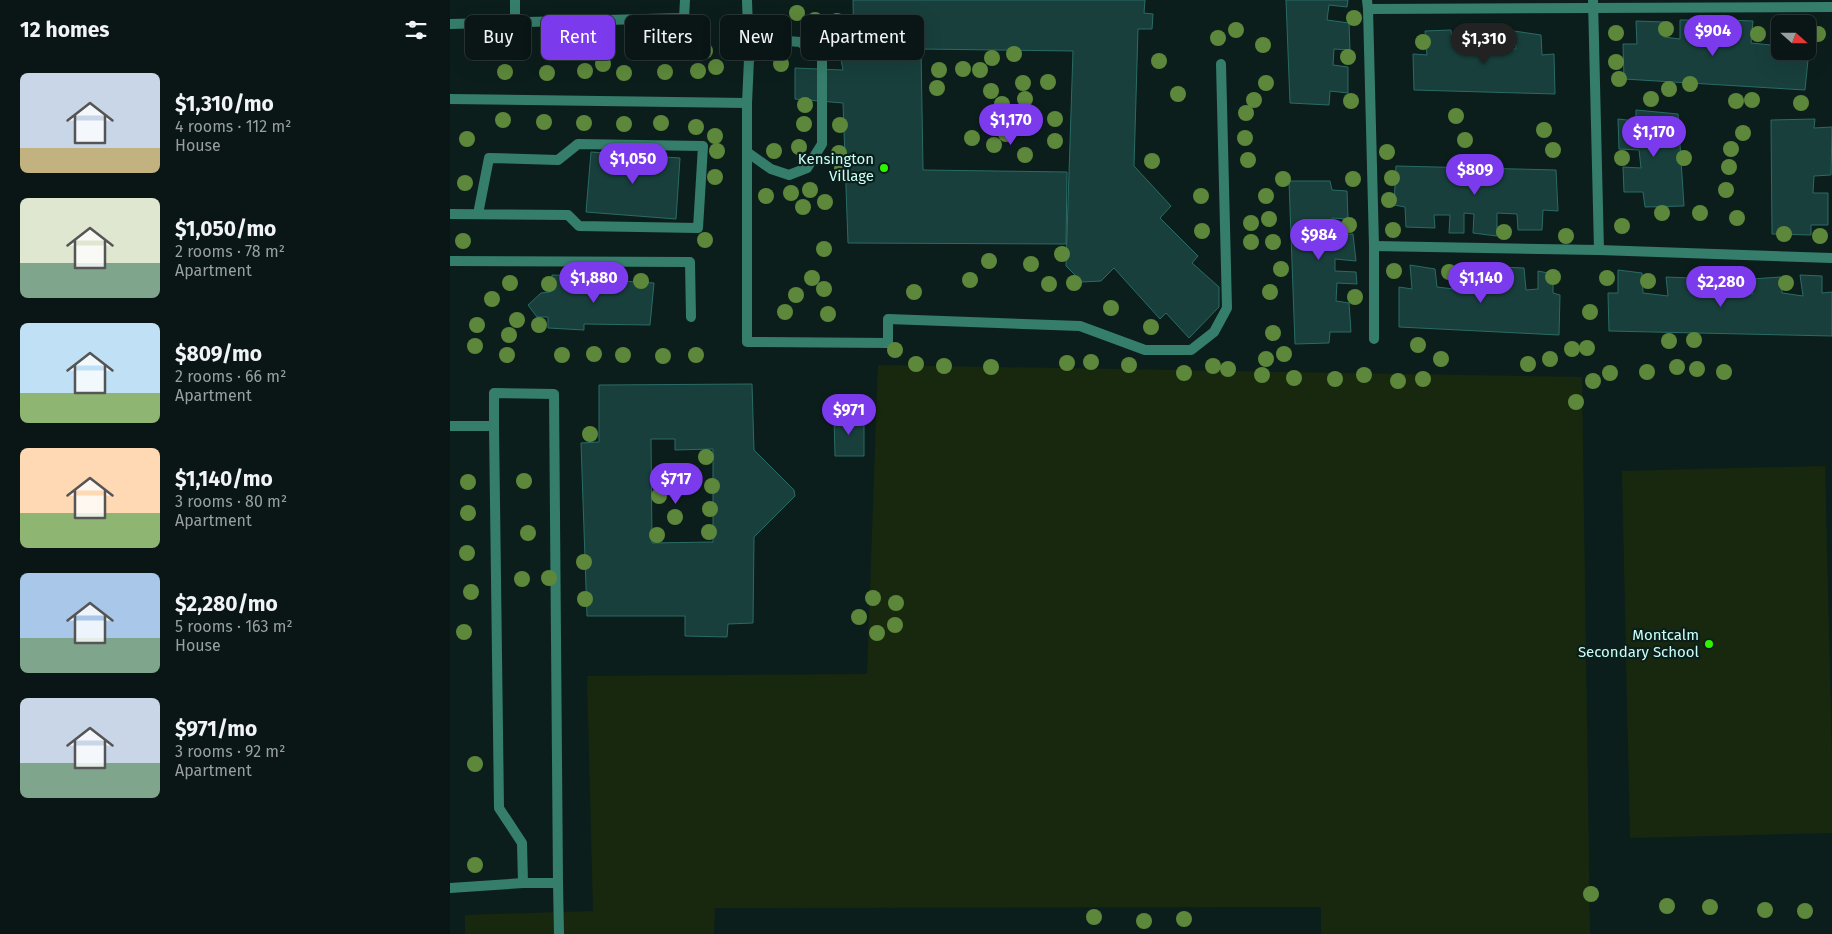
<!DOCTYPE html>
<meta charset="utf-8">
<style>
body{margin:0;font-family:"Fira Sans",sans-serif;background:#172322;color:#f1f3f6;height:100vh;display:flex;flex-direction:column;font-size:19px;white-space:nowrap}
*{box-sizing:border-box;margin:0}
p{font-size:16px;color:#999fa0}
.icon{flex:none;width:28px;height:28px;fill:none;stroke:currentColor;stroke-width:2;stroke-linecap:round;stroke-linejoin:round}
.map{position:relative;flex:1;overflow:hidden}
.panel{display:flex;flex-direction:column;background:#091615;width:450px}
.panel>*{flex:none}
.guide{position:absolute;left:15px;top:15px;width:475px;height:45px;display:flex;gap:10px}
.needle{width:32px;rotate:111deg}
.buttons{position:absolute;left:1321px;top:15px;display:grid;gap:10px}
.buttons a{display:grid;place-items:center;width:45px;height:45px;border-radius:8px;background:#091615;box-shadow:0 5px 20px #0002,0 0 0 1px #293534;font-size:25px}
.price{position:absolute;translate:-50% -42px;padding:0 11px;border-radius:18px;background:#7c3aed;color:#fff;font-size:16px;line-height:32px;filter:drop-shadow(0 1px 2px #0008)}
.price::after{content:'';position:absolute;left:50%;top:30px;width:15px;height:11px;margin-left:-8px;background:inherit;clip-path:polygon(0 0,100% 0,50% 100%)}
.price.selected{background:#222;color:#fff}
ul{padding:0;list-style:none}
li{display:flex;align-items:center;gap:15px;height:125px;padding:0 20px}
li span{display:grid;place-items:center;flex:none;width:140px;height:100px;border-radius:8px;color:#555}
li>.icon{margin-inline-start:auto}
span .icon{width:60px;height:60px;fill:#fffc;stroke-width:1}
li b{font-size:21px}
h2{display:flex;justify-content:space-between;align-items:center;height:60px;padding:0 20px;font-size:21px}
.tag{padding:0 18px;border-radius:8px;background:#091615;box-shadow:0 5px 20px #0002,0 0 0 1px #293534;font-size:18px;line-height:45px}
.tag.selected{background:#7c3aed;color:#fff}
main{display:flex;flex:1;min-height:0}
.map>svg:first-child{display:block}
</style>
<main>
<section class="panel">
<h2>12 homes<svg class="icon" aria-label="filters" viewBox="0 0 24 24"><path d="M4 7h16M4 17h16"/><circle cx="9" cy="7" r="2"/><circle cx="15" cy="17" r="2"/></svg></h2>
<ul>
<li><span style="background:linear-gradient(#c9d6e8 75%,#c2b280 0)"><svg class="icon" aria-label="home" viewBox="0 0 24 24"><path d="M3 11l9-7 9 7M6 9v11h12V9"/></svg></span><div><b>$1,310/mo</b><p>4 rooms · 112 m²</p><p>House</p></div></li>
<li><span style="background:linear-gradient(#dfe7d0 65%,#7fa58c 0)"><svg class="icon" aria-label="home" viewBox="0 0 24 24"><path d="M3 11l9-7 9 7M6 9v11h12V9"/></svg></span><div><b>$1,050/mo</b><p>2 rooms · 78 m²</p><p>Apartment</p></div></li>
<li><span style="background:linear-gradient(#bfe0f5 70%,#8fb573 0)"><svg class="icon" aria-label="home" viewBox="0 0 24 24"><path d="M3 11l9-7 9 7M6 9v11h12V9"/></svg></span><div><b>$809/mo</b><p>2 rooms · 66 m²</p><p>Apartment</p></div></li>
<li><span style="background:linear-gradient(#ffd9b3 65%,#8fb573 0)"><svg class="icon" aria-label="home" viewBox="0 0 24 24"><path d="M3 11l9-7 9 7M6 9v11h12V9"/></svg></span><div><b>$1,140/mo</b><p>3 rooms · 80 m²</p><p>Apartment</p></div></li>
<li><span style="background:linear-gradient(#a9c7e8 65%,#7fa58c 0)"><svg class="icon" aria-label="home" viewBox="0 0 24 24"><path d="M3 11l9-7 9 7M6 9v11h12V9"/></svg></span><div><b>$2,280/mo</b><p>5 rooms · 163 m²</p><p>House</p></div></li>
<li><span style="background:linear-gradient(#c9d6e8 65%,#7fa58c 0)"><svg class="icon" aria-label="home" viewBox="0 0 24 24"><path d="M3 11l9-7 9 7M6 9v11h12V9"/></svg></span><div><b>$971/mo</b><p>3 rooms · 92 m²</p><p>Apartment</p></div></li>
</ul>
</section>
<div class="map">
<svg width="1382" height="934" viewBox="0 0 1382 934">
<rect width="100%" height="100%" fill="#0c1e1c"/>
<g fill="#17280f">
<path d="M428,365l704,12 8,557h-269v-27l-606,1 -1,26h-249v-19l128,-4 -6,-235 280,-2z"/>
<path d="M1375,466l7,294v73l-202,5 -8,-367z"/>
</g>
<g fill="#183f3c" stroke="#2a6b65" fill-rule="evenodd">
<path d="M403,0h292l-1,13 9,1 -1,15h-14l-4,137 37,40 -11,12 38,38 -6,7 27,24v20l-30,31 -23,-25 -6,6 -46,-51 -13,13 -19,1 -16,-16 7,-215 -152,-2 2,121 144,2 -1,72 -218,-1 -5,-140 -48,-4v-31l48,2 -3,-16 14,1z"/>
<path d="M836,0h62l-1,7 -18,-2 -2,15 22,3 1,27 -16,-1 -1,16 15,2v26l-18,-2 -1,14 -39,-2z"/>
<path d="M1230,20h28l1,18 18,1 -1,-19 27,1 -2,22 20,2 1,-19 8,1v24l29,-1 -4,40 -181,-11 -1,-35h14l-1,-23 28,1v15l16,2z"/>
<path d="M1046,28l3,20 17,1 -2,-18 27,4 1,20 12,-1 1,40 -141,-4 -1,-36 14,1 -2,-24 26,-1 2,16 18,1v-18z"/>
<path d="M1186,110l42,4 6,92 -39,1 -2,-15h-19l-1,-25 18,1 -2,-18 -20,-1 -1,-30 18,2z"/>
<path d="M1365,119l-1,9 18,-1 -1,48 -17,1 -1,17h15v32h-17v10l-39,-1 -1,-114z"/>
<path d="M141,152l89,6 -4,61 -90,-7z"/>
<path d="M946,166l160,4 2,41 -15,-1 -1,20h-24l-1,-16 -20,-1v23l-24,-3 1,-19 -10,-1v20h-15l1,-18h-16l1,13 -29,-1 -1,-20 -11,-2z"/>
<path d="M839,181h41l2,9 15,1 1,28 -16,-1v17l21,-1 3,27 -21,-2v12l21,1 1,12 -20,-1 -1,18 13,2 2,29h-21l-1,11 -34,1z"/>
<path d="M960,265l25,4 2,18 17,2 3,-19 24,2 2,15 18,2v-22l23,1 2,22 12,-1v-18l15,3v19l7,2 -1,40 -160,-8v-40l13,2z"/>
<path d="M1168,270l24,3 1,20 25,3 -2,-19 25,1 -1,11 22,4v-22h22l1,23h18l-2,-15 30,-2 1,16 21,3 -3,-21 22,1v17l10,-1v44l-223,-5 -1,-38h10z"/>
<path d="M102,275l30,1v10l38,1 1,-6 33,2 -4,42 -66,-1v6l-36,-2v-11h-11l-9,-12 13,-12 9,-1z"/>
<path d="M302,384l2,66 40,40 1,6 -41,41 -1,86 -25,1 -1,13 -42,-1v-20h-98l-6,-173 18,-1v-57zM201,439h24v11l38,-1v93l-61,1z"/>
<path d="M384,416l30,2v38h-29z"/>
</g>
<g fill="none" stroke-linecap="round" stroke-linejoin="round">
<g stroke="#367e6c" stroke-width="10">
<path d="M297,0l2,59 -2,44v239l141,1v-24l192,7 65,24h46l23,-18 13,-24 -6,-244"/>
<path d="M917,0l1,9 6,237v93"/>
<path d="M1143,0l6,250"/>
<path d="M918,9l464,-2"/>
<path d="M65,23v-23"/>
<path d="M0,24l234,-6 1,-18"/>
<path d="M0,99l297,4"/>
<path d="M297,152l24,17 18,6 18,-7 15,-24v-86l-22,-16 -24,-2 -27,19"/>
<path d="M0,214l118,1 11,11 119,2 5,-82 -125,-2 -20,16 -69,-2 -11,56"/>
<path d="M924,246l225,4 233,8"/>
<path d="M0,261l240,1 1,55"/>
<path d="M0,426h44v-33l60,1 4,489h-35l-73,5"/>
<path d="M44,426l5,382 23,35 1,40"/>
<path d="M108,883l1,51"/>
</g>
</g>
<g fill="#5d883b">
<circle cx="347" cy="13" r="8"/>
<circle cx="904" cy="18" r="8"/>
<circle cx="365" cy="20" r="8"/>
<circle cx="387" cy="21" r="8"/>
<circle cx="1264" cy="25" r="8"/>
<circle cx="1216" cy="29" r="8"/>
<circle cx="786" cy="30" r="8"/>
<circle cx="1166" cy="33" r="8"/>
<circle cx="1308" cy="34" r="8"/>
<circle cx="1368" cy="34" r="8"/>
<circle cx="768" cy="38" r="8"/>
<circle cx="973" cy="42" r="8"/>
<circle cx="813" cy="45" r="8"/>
<circle cx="386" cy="46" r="8"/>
<circle cx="255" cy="51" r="8"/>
<circle cx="564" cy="54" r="8"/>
<circle cx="898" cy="57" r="8"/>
<circle cx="542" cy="58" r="8"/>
<circle cx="709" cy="61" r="8"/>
<circle cx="1166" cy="62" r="8"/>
<circle cx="153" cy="64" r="8"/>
<circle cx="331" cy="64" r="8"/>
<circle cx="266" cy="67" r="8"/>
<circle cx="513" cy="69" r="8"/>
<circle cx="489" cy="70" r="8"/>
<circle cx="530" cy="70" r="8"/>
<circle cx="135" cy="71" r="8"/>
<circle cx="248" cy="71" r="8"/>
<circle cx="55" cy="72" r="8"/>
<circle cx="215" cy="72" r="8"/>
<circle cx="97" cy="73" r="8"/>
<circle cx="174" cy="73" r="8"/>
<circle cx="1169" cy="79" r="8"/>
<circle cx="598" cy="82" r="8"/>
<circle cx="573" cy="83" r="8"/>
<circle cx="816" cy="83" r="8"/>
<circle cx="1240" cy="84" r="8"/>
<circle cx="487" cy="88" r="8"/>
<circle cx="1219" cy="89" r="8"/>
<circle cx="541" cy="91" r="8"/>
<circle cx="728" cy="94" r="8"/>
<circle cx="575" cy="99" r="8"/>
<circle cx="1201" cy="99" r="8"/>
<circle cx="804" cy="100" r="8"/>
<circle cx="1302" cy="100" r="8"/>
<circle cx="901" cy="101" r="8"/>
<circle cx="1286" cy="101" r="8"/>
<circle cx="1351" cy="103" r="8"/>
<circle cx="552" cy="104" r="8"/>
<circle cx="355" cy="105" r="8"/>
<circle cx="796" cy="113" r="8"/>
<circle cx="1006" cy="116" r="8"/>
<circle cx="579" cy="117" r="8"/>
<circle cx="605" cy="119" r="8"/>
<circle cx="53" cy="120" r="8"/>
<circle cx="94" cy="122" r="8"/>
<circle cx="134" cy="123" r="8"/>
<circle cx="211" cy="123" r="8"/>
<circle cx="174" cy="124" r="8"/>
<circle cx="354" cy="124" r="8"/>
<circle cx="390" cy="125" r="8"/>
<circle cx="246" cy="127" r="8"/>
<circle cx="1094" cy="130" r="8"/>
<circle cx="1293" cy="133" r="8"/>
<circle cx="556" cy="134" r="8"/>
<circle cx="265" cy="136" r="8"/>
<circle cx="522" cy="138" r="8"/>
<circle cx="795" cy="138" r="8"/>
<circle cx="17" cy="139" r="8"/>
<circle cx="1015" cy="140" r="8"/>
<circle cx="605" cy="141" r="8"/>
<circle cx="544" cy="145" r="8"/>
<circle cx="349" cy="147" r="8"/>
<circle cx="1281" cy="149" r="8"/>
<circle cx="1103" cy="150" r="8"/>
<circle cx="267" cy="151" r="8"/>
<circle cx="324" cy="151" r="8"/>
<circle cx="937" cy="152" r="8"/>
<circle cx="389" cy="153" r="8"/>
<circle cx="575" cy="155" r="8"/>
<circle cx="1172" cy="158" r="8"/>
<circle cx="1234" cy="158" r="8"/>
<circle cx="798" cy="160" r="8"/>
<circle cx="702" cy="161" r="8"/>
<circle cx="1279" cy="167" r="8"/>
<circle cx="392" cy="169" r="8"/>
<circle cx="265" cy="177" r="8"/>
<circle cx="942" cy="178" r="8"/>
<circle cx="833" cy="179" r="8"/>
<circle cx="903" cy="179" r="8"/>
<circle cx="15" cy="183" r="8"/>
<circle cx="360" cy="190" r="8"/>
<circle cx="1276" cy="190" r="8"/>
<circle cx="341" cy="193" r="8"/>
<circle cx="316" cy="196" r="8"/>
<circle cx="751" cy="196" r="8"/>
<circle cx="816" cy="196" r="8"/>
<circle cx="939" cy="200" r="8"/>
<circle cx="375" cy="202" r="8"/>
<circle cx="353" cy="207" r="8"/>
<circle cx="1212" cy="213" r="8"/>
<circle cx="1250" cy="213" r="8"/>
<circle cx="1287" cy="218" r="8"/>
<circle cx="819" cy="219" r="8"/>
<circle cx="801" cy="223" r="8"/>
<circle cx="899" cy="225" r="8"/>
<circle cx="1172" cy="226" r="8"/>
<circle cx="943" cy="230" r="8"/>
<circle cx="752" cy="231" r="8"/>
<circle cx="1054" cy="232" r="8"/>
<circle cx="1334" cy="234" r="8"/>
<circle cx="1116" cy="236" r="8"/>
<circle cx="1370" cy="236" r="8"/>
<circle cx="255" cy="240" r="8"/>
<circle cx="13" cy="241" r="8"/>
<circle cx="801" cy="242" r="8"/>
<circle cx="823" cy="242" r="8"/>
<circle cx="374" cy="249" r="8"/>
<circle cx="612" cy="254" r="8"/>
<circle cx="539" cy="261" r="8"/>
<circle cx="581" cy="264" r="8"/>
<circle cx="831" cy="269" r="8"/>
<circle cx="944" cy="271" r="8"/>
<circle cx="999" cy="272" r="8"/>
<circle cx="1103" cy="277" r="8"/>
<circle cx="1247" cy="277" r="8"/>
<circle cx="152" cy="278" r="8"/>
<circle cx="362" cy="278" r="8"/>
<circle cx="1157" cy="278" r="8"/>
<circle cx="520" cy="280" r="8"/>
<circle cx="191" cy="281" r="8"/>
<circle cx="1198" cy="281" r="8"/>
<circle cx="1287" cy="281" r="8"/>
<circle cx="60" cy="283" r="8"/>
<circle cx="624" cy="283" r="8"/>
<circle cx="1336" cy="283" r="8"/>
<circle cx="99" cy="284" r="8"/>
<circle cx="599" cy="284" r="8"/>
<circle cx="374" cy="289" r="8"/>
<circle cx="464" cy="292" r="8"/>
<circle cx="820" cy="292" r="8"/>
<circle cx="346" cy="295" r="8"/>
<circle cx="905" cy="297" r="8"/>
<circle cx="42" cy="299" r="8"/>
<circle cx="661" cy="308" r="8"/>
<circle cx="335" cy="312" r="8"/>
<circle cx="1140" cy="312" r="8"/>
<circle cx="378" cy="314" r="8"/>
<circle cx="67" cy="320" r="8"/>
<circle cx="27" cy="325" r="8"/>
<circle cx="89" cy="325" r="8"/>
<circle cx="701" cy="327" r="8"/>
<circle cx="823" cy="333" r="8"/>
<circle cx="59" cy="335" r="8"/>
<circle cx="1244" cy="340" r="8"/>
<circle cx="1219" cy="341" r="8"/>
<circle cx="968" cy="345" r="8"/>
<circle cx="25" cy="346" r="8"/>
<circle cx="1137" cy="348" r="8"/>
<circle cx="1122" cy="349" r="8"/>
<circle cx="445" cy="350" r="8"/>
<circle cx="144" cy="354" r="8"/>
<circle cx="834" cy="354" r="8"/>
<circle cx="57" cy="355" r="8"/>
<circle cx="112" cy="355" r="8"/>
<circle cx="173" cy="355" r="8"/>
<circle cx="246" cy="355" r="8"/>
<circle cx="213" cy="356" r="8"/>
<circle cx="816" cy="359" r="8"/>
<circle cx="991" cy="359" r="8"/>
<circle cx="1100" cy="359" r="8"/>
<circle cx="641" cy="362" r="8"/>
<circle cx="617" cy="363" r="8"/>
<circle cx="466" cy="364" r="8"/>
<circle cx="1078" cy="364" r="8"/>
<circle cx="679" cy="365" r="8"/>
<circle cx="494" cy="366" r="8"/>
<circle cx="763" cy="366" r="8"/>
<circle cx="541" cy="367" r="8"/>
<circle cx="1227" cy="367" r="8"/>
<circle cx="778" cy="369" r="8"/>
<circle cx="1247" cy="369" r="8"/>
<circle cx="1197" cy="372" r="8"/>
<circle cx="1274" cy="372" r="8"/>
<circle cx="734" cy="373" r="8"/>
<circle cx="1160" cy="373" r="8"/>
<circle cx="812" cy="375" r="8"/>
<circle cx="914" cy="375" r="8"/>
<circle cx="844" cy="378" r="8"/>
<circle cx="885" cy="379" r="8"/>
<circle cx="973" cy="379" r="8"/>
<circle cx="948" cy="381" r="8"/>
<circle cx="1143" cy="381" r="8"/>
<circle cx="1126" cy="402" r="8"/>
<circle cx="140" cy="434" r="8"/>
<circle cx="256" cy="457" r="8"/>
<circle cx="227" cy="476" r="8"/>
<circle cx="74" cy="481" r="8"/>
<circle cx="18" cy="482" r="8"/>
<circle cx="262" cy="486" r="8"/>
<circle cx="209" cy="496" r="8"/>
<circle cx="260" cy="509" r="8"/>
<circle cx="18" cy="513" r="8"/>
<circle cx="225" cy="517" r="8"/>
<circle cx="259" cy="532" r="8"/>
<circle cx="78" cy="533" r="8"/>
<circle cx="207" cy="535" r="8"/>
<circle cx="17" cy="553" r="8"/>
<circle cx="134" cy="562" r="8"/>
<circle cx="99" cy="578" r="8"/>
<circle cx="72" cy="579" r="8"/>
<circle cx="21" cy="592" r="8"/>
<circle cx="423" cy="598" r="8"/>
<circle cx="135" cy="599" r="8"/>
<circle cx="446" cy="603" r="8"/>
<circle cx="409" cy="617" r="8"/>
<circle cx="445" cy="625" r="8"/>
<circle cx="14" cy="632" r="8"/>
<circle cx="427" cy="633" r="8"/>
<circle cx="25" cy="764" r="8"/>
<circle cx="25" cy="865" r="8"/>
<circle cx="1141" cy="894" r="8"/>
<circle cx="1217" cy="906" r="8"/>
<circle cx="1260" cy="907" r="8"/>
<circle cx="1315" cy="910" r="8"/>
<circle cx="1355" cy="911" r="8"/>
<circle cx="644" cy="917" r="8"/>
<circle cx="734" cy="919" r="8"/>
<circle cx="694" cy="921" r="8"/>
</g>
<g fill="#2ef400" stroke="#0c1e1c" stroke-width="2">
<circle cx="434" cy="168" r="5"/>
<circle cx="1259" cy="644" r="5"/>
</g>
<g text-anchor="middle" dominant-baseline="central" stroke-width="4.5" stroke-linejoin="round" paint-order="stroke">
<g font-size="15" fill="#c9fff5" stroke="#0c1e1c" text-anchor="end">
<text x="424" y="159">Kensington<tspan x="424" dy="17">Village</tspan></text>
<text x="1249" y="635">Montcalm<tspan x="1249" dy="17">Secondary School</tspan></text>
</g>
</g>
</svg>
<div class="buttons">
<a><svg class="needle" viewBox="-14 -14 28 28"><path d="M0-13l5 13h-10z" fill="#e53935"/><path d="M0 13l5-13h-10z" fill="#999fa0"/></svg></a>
</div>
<b class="price" style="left:1263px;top:57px">$904</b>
<b class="price selected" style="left:1034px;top:65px">$1,310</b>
<b class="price" style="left:561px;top:146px">$1,170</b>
<b class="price" style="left:1204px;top:158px">$1,170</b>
<b class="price" style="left:183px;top:185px">$1,050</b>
<b class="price" style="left:1025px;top:196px">$809</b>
<b class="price" style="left:869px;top:261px">$984</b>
<b class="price" style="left:144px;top:304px">$1,880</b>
<b class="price" style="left:1031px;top:304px">$1,140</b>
<b class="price" style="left:1271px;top:308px">$2,280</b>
<b class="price" style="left:399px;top:436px">$971</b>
<b class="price" style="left:226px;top:505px">$717</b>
<div class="guide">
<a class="tag">Buy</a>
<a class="tag selected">Rent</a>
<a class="tag">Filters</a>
<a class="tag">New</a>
<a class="tag">Apartment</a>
</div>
</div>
</main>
